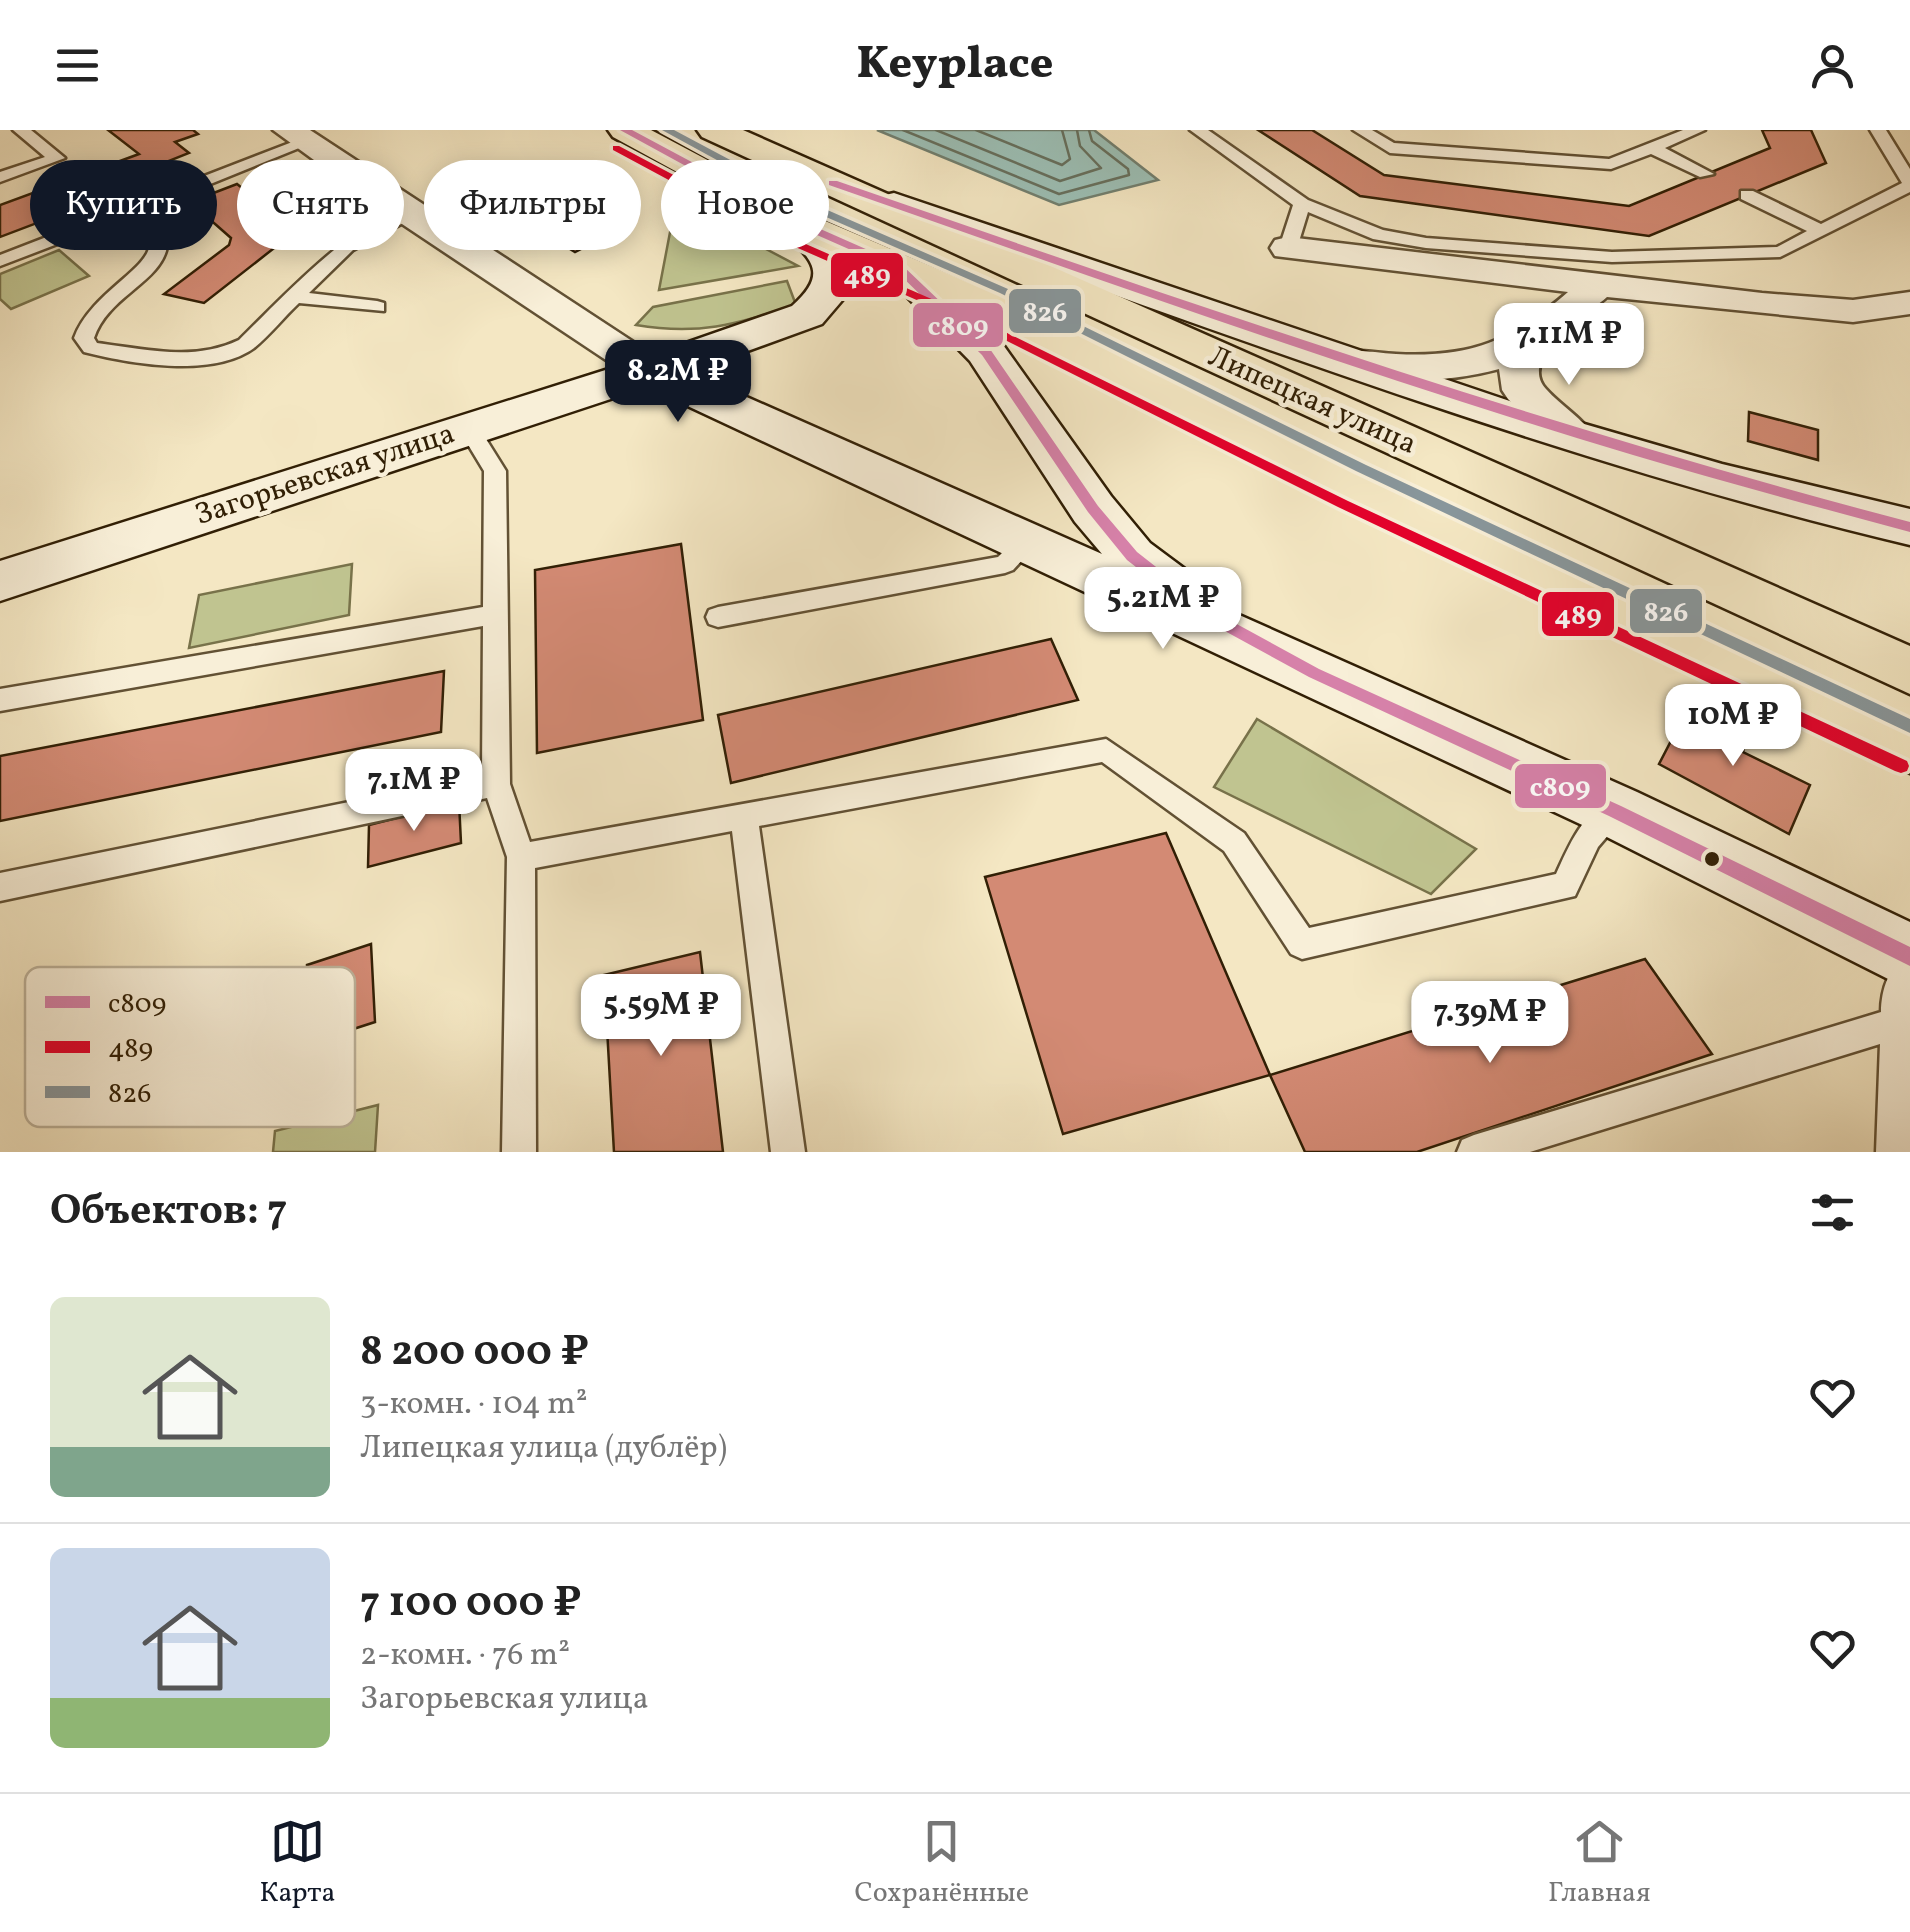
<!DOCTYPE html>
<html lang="ru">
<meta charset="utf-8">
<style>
body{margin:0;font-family:Vollkorn,serif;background:#f6f6f6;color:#222;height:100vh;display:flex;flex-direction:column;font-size:38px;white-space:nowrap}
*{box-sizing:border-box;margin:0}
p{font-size:32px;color:#767676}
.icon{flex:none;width:55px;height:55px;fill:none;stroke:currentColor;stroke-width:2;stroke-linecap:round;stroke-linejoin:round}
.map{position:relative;height:1022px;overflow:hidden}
.panel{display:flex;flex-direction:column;background:#fff;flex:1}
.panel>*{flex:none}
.guide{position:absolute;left:30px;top:30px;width:1000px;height:90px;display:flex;gap:20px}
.price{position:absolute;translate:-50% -85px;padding:0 22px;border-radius:20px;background:#fff;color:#222;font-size:32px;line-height:65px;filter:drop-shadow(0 2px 5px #0008)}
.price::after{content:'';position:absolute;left:50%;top:60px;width:30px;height:22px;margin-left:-15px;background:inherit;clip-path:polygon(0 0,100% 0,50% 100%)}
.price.on{background:#111827;color:#fff}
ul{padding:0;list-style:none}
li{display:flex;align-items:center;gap:30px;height:250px;padding:0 50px}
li+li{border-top:2px solid #e0e0e0}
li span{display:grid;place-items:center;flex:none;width:280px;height:200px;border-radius:15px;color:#555}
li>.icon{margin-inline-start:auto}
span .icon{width:120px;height:120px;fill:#fffc;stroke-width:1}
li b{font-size:42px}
h2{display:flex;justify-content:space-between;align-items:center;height:120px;padding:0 50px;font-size:42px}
.chip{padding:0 35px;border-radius:45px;background:#fff;box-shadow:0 5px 25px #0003;font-size:35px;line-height:90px}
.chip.on{background:#111827;color:#fff}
header{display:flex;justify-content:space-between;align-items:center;height:130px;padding:0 50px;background:#fff;font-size:45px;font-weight:800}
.menu{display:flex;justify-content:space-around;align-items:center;height:140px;border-top:2px solid #e0e0e0;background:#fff;font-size:28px;color:#767676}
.menu a{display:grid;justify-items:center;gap:5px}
.menu .on{color:#111827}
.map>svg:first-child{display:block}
</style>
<header><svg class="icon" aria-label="menu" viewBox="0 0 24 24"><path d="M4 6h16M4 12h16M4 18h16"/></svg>Keyplace<svg class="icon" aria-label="person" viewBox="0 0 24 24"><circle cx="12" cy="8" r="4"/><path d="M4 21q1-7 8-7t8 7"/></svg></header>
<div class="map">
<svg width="1910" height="1022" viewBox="0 0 1910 1022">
<rect width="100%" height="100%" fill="#f4e7c3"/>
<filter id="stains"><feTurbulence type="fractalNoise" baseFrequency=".002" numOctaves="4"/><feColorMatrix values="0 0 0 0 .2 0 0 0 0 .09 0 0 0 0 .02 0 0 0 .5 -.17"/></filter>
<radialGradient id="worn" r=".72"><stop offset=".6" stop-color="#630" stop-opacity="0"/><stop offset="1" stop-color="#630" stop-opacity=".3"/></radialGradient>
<g fill="#c0c490" stroke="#78724a" stroke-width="2.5">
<path d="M676,71l122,65 -139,24z"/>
<path d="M59,120l30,26 -78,33 -11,-10v-25z"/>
<path d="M787,151l9,24c-60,19 -96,31 -160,20l17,-18z"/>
<path d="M352,434l-3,51 -160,33 10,-53z"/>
<path d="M1257,589l219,130 -45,45 -217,-107z"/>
<path d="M378,975l-3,47h-102l2,-21z"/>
</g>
<path fill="#9cbfb5" stroke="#717f6f" stroke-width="2.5" d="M877,0h217l64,50 -99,25z"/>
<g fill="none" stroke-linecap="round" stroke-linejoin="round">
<g stroke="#666f5d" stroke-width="2.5">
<path d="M903,0l156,64 70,-19 -1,-6 -36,-28 -3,-11"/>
<path d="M936,0l124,51 41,-13 -21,-22 -3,-16"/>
<path d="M976,0l86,35 8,-6 -8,-29"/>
</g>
</g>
<g fill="#d38a74" stroke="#311f05" stroke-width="2.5">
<path d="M108,0h85l5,4 -23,8 14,11 -33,13 10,8 -166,63v-32l139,-51z"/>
<path d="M1258,0h54l72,45 245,31 141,-58 -8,-18h49l15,33 -177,73 -289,-40z"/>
<path d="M508,36l110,64 -43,22 -109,-67z"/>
<path d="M237,54l56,44 -1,6 -88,69 -40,-9 65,-49 2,-7 -41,-36z"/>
<path d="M1749,282l69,18v30l-70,-19z"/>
<path d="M681,414l22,176 -166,33 -2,-183z"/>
<path d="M1051,509l27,61 -347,83 -13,-68z"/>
<path d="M444,541l-3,61 -441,89v-65z"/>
<path d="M1697,578l29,8 10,9 10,15 -3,12 67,33 -21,49 -130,-70 27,-52z"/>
<path d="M459,672l2,41 -93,24 1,-42z"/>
<path d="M1166,703l104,242 -207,59 -78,-257z"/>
<path d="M371,814l4,78 -68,22v-79z"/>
<path d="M700,822l23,200h-109l-10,-177z"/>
<path d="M1645,829l67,95 -295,98h-112l-35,-77z"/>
</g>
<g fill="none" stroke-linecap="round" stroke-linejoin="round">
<defs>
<g id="lane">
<path d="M13,0h18l34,28 -65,24v-10l45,-15z"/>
<path d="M1190,0h18l100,70 75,30 43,8 186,14 165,-5 30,-16 -66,-32v-8h12l68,33 81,-41 -32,-53h16l24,39v23l-130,65 -168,5 -186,-14 -53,-9 -65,-27 -11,36 -9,5 -9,-5 14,-43z"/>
<path d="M1353,0h19l22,13 215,16 74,-29h22l-40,18 49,26 -14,3 -49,-23 -40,15 -221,-16z"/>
<path d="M300,9l14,3 -180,73 33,32c-7,36 -59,49 -73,91l3,5c49,6 96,19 142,-3 33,-32 130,-137 175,-131v8l-61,33 -44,43 68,8 7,2v8l-85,-8c-15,14 -29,32 -45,45 -41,30 -123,16 -170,4l-10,-14c15,-42 70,-67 75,-90l-29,-28 -120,46v-11z"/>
<path d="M469,291l7,2 30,48 4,313 20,58 576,-103 138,94 65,95 247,-54c13,-28 27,-64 59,-75l10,3 4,9 -31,36 -23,49 -273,63 -11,-5 -67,-103 -122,-89 -343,64 46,326h-34l-39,-321 -197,37 1,284h-34l5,-295 -20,-59 -487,103v-28l482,-98 1,-149 -483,85v-22l483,-82 1,-136 -26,-43z"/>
<path d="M1025,405l12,9 -24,26 -8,3 -287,54 -9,-3 -3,-7 3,-7 9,-3 280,-50 19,-19z"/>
<path d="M1910,825v197h-34l4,-108 -350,108h-73l5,-12 12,-5 407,-123c0,-21 8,-49 29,-57z"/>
</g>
<g id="street">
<path d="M273,0h37l354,232 6,9 -6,9 -14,4 -14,-4 -240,-160z"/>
<path d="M1288,107l474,56 91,7 57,-8v22l-57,8 -246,-25c-21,19 -90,61 -61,92 15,17 37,29 49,49l-6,10c-35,10 -58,-26 -81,-49l-6,-9 -3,-21c-53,14 -111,16 -165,2l-6,-9 6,-9c21,-5 41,0 62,1 76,4 115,-13 172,-62l-293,-36 -5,-8 5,-8z"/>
</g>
<g id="secondary">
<path d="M894,63l642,217 186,54 188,45v36c-352,-83 -688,-214 -1029,-333l-6,-8 6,-8z"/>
<path d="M796,81l13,3 33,34 11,19 -2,23 -29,34 -132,48 412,182 -27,-32 -105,-161 -92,-94 6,-8 14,-4 14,4 89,83 110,154 39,47 47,35 8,14 -4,6 436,194 273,130v68l-317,-160 -946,-443 -647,214v-40l634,-200 158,-55c45,-40 8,-50 -15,-84l6,-8z"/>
</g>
<g id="primary">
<path d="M608,0h43l158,84 201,86 359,174 541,247v52l-575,-275 -355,-180 -197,-88 -170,-93z"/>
<path d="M697,0h46l1167,516v48l-1208,-557z"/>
</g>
</defs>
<use href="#lane" stroke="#625134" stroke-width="5"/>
<use href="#street" stroke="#625134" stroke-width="5"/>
<use href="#secondary" stroke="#311f05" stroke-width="5"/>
<use href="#primary" stroke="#311f05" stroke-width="5"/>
<use href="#lane" fill="#f8efd8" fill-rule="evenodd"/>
<use href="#street" fill="#f8efd8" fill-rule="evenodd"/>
<use href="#secondary" fill="#f8efd8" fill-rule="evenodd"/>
<use href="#primary" fill="#f4e7c3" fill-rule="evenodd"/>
<defs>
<g id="bus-1">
<path d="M620,0h12l168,90 102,45 88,84 108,157 39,46 74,58 108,59 302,137 289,141v19l-301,-150 -300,-139 -108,-59 -74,-58 -39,-48 -106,-157 -88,-86 -102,-45z"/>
<path d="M829,51h8c355,123 709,246 1073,341v10c-93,-25 -185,-50 -277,-77 -271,-81 -537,-177 -804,-270z"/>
</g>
<path id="bus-2" d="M613,16h6l173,92 199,87 357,176 559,260 2,5 -2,5 -6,2 -6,-2 -557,-264 -355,-178 -199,-87 -171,-92z"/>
<path id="bus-3" d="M662,0h12l135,72 199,87 358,176 544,254v14l-554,-262 -356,-178 -199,-87z"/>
</defs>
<use href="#bus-1" stroke="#f8efd8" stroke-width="7"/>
<use href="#bus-2" stroke="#f8efd8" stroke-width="7"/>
<use href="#bus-3" stroke="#f8efd8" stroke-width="7"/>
<use href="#bus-1" fill="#d681a9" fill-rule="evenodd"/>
<use href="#bus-2" fill="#e4002b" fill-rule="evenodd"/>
<use href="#bus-3" fill="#88969b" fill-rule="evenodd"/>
</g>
<circle fill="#311f05" stroke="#f8efd8" stroke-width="4" cx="1712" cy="729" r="9"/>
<g text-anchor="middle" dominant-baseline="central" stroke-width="9" stroke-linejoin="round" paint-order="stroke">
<g font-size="30" fill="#311f05" stroke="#f8efd8">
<text transform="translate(1312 271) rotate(24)">Липецкая улица</text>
<text transform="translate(325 345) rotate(-18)">Загорьевская улица</text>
</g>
</g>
<rect x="25" y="837" width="330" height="160" rx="15" fill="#f8efd8" stroke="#bcb199" stroke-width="2.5"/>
<rect x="45" y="866" width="45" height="12" fill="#d681a9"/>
<rect x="45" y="911" width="45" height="12" fill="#e4002b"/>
<rect x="45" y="956" width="45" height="12" fill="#88969b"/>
<g font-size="28" fill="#311f05">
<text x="108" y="882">с809</text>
<text x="108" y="927">489</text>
<text x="108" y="972">826</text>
</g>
<g stroke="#f8efd8" stroke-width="4">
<rect x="829" y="121" width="76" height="48" rx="10" fill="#e4002b"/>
<rect x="1007" y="157" width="76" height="48" rx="10" fill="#88969b"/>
<rect x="911" y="171" width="94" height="48" rx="10" fill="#d681a9"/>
<rect x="1628" y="457" width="76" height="48" rx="10" fill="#88969b"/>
<rect x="1540" y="460" width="76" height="48" rx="10" fill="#e4002b"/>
<rect x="1513" y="632" width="95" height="48" rx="10" fill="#d681a9"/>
</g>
<g font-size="28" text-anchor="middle" font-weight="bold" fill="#fff">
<text x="867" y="154">489</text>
<text x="1045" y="191">826</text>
<text x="958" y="205">с809</text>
<text x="1666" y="491">826</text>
<text x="1578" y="494">489</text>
<text x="1560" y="666">с809</text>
</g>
<rect width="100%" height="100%" filter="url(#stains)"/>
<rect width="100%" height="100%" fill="url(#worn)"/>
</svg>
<b class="price" style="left:1569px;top:258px">7.11M ₽</b>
<b class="price on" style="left:678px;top:295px">8.2M ₽</b>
<b class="price" style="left:1163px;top:522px">5.21M ₽</b>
<b class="price" style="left:1733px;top:639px">10M ₽</b>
<b class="price" style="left:414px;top:704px">7.1M ₽</b>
<b class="price" style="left:661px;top:929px">5.59M ₽</b>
<b class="price" style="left:1490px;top:936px">7.39M ₽</b>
<div class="guide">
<a class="chip on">Купить</a>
<a class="chip">Снять</a>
<a class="chip">Фильтры</a>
<a class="chip">Новое</a>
</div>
</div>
<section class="panel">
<h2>Объектов: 7<svg class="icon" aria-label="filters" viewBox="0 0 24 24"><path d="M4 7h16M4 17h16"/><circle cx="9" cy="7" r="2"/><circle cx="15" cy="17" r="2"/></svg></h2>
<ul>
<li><span style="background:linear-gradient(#dfe7d0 75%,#7fa58c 0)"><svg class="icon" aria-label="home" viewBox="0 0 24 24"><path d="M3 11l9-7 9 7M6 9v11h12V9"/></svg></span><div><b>8 200 000 ₽</b><p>3-комн. · 104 m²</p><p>Липецкая улица (дублёр)</p></div><svg class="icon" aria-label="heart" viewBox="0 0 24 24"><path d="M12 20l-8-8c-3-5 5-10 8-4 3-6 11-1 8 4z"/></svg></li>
<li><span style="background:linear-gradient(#c9d6e8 75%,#8fb573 0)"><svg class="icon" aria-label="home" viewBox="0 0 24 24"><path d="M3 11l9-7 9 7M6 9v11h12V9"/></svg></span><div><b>7 100 000 ₽</b><p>2-комн. · 76 m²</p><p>Загорьевская улица</p></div><svg class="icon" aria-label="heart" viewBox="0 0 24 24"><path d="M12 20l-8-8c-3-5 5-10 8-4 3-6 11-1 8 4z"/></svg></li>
</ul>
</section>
<nav class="menu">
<a class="on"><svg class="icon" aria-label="map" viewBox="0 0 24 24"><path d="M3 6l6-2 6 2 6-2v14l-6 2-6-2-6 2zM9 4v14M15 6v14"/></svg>Карта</a>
<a><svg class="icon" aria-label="saved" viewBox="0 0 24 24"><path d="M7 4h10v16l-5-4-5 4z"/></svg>Сохранённые</a>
<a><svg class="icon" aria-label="home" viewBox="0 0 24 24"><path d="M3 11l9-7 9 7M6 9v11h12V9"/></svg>Главная</a>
</nav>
